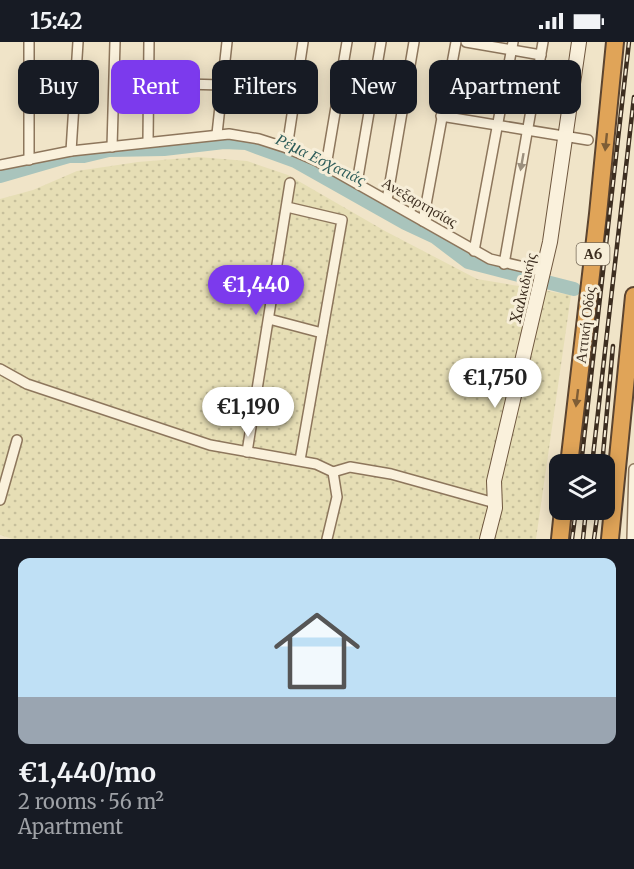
<!DOCTYPE html>
<meta charset="utf-8">
<style>
body{margin:0;font-family:Merriweather,serif;background:#242831;color:#f1f3f6;height:100vh;display:flex;flex-direction:column;font-size:22px;white-space:nowrap}
*{box-sizing:border-box;margin:0}
p{font-size:20px;color:#9ea1a6}
.icon{flex:none;width:33px;height:33px;fill:none;stroke:currentColor;stroke-width:2;stroke-linecap:round;stroke-linejoin:round}
.map{position:relative;height:497px;overflow:hidden}
.details{display:flex;flex-direction:column;background:#171b24;flex:1}
.details>*{flex:none}
.hud{position:absolute;left:18px;top:18px;width:598px;height:54px;display:flex;gap:12px}
.fabs{position:absolute;left:549px;top:412px;display:grid;gap:12px}
.fabs a{display:grid;place-items:center;width:66px;height:66px;border-radius:12px;background:#171b24;box-shadow:0 3px 15px #0003;font-size:30px}
.price{position:absolute;translate:-50% -51px;padding:0 14px;border-radius:21px;background:#fff;color:#222;font-size:20px;line-height:39px;filter:drop-shadow(0 2px 3px #0008)}
.price::after{content:'';position:absolute;left:50%;top:36px;width:18px;height:14px;margin-left:-9px;background:inherit;clip-path:polygon(0 0,100% 0,50% 100%)}
.price.active{background:#7c3aed;color:#fff}
ul{padding:0;list-style:none}
li{display:grid;align-content:center;gap:12px;height:318px;padding:0 18px}
li+li{border-top:2px solid #363941}
li span{display:grid;place-items:center;height:186px;border-radius:12px;color:#555}
li>.icon{margin-inline-start:auto}
span .icon{width:108px;height:108px;fill:#fffc;stroke-width:1}
li b{font-size:26px}
.pill{padding:0 21px;border-radius:12px;background:#171b24;box-shadow:0 3px 15px #0003;font-size:21px;line-height:54px}
.pill.active{background:#7c3aed;color:#fff}
.status{display:flex;justify-content:space-between;align-items:center;height:42px;padding:0 30px;background:#171b24;direction:ltr}
.status svg{height:16px;fill:currentColor}
.map>svg:first-child{display:block}
</style>
<div class="status"><b>15:42</b><svg viewBox="0 0 49 12"><path d="M0 12V9h3v3zM5 12V6h3v6zM10 12V3h3v9zM15 12V0h3v12zM26 1h20v11H26zM47 4h2v5h-2z"/></svg></div>
<div class="map">
<svg width="634" height="497" viewBox="0 0 634 497">
<defs>
<pattern id="farmland-dots" width="8" height="8" patternUnits="userSpaceOnUse" patternTransform="scale(1.5)"><rect width="8" height="8" fill="#e6deb5"/><path d="M2 2h.1M6 6h.1" fill="none" stroke="#c6bf9b" stroke-width="1.8" stroke-linecap="round"/></pattern>
</defs>
<rect width="100%" height="100%" fill="#f0e4c8"/>
<path fill="url(#farmland-dots)" d="M198,115l49,4 41,14 97,56 92,48 94,16 -35,244h-523l-13,-4v-336l33,-9 44,-19 61,-9z"/>
<g fill="none" stroke-linecap="round" stroke-linejoin="round">
<path stroke="#a9c4bc" stroke-width="14" d="M0,134l69,-20h15l25,-6 55,-1 60,-7 22,1 49,18 110,62 30,14 33,25 106,27"/>
<defs>
<g id="street">
<path d="M466,0l75,13"/>
<path d="M148,41l74,2"/>
<path d="M441,74l147,24"/>
<path d="M217,92l10,-92"/>
<path d="M148,100l1,-100"/>
<path d="M112,105l3,-105"/>
<path d="M287,106l16,-106"/>
<path d="M71,109l7,-109"/>
<path d="M29,118v-118"/>
<path d="M0,123l71,-14 158,-17 30,5 28,9 30,13 173,98 55,13"/>
<path d="M326,124l21,-124"/>
<path d="M357,141l24,-141"/>
<path d="M387,158l27,-158"/>
<path d="M287,165l55,13 -42,240"/>
<path d="M423,179l33,-179"/>
<path d="M474,209l39,-209"/>
<path d="M504,222l39,-222"/>
<path d="M269,277l53,14"/>
<path d="M0,327l27,15 183,61 106,19 17,8 17,-5 41,7 104,29"/>
<path d="M247,410l43,-269"/>
<path d="M0,458l17,-60"/>
<path d="M327,497l10,-42 -4,-25"/>
<path d="M632,497l2,-70"/>
</g>
<path id="secondary" d="M487,497l8,-31 -1,-27 56,-239 29,-200"/>
<g id="highway">
<path d="M569,423l29,-251 17,-172"/>
<path d="M560,497l3,-29"/>
<path d="M610,497l24,-243"/>
</g>
</defs>
<use href="#street" stroke="#8d765c" stroke-width="12"/>
<use href="#secondary" stroke="#6f573f" stroke-width="16"/>
<use href="#highway" stroke="#5b4430" stroke-width="20"/>
<use href="#street" stroke="#faf1dc" stroke-width="9"/>
<use href="#secondary" stroke="#faf1dc" stroke-width="14"/>
<use href="#highway" stroke="#e0a458" stroke-width="16"/>
<defs>
<g id="rail">
<path d="M581,423l48,-423"/>
<path d="M592,423l42,-368"/>
<path d="M602,423l11,-119"/>
<path d="M572,497l4,-29"/>
<path d="M583,497l3,-29"/>
<path d="M594,497l4,-29"/>
</g>
</defs>
<use href="#rail" stroke="#3d2e20" stroke-width="4.5"/>
<use href="#rail" stroke="#f7eed8" stroke-width="2" stroke-dasharray="7" stroke-linecap="butt"/>
</g>
<defs><path id="oneway-solid" d="M-6-.8H1V-3.2L6.5 0L1 3.2V.8H-6Z" transform="scale(1.5)"/></defs>
<g fill="#7e5d36">
<use href="#oneway-solid" transform="translate(606 100) rotate(96)"/>
<use href="#oneway-solid" transform="translate(577 356) rotate(97)"/>
</g>
<use fill="#9c907e" href="#oneway-solid" transform="translate(522 120) rotate(100)"/>
<g text-anchor="middle" dominant-baseline="central" stroke-width="6" stroke-linejoin="round" paint-order="stroke">
<rect fill="#f7eed8" stroke="#756857" stroke-width="1.5" x="576.5" y="201" width="33" height="22" rx="4.5"/>
<g font-size="14" font-weight="bold" fill="#3d2e20">
<text x="593" y="212">Α6</text>
</g>
<g font-size="15" fill="#3d2e20" stroke="#f7eed8">
<text transform="translate(420 160) rotate(30)">Ανεξαρτησίας</text>
<text transform="translate(523 246) rotate(-77)">Χαλκιδικής</text>
<text transform="translate(585 283) rotate(-83)">Αττική Οδός</text>
</g>
<g font-size="16" font-style="italic" fill="#2f5d5a" stroke="#f7eed8">
<text transform="translate(321 117) rotate(26)">Ρέμα Εσχατιάς</text>
</g>
</g>
</svg>
<div class="fabs">
<a><svg class="icon" aria-label="layers" viewBox="0 0 24 24"><path d="M12 4l9 5-9 5-9-5zM3 14l9 5 9-5"/></svg></a>
</div>
<b class="price active" style="left:256px;top:274px">€1,440</b>
<b class="price" style="left:495px;top:367px">€1,750</b>
<b class="price" style="left:248px;top:396px">€1,190</b>
<div class="hud">
<a class="pill">Buy</a>
<a class="pill active">Rent</a>
<a class="pill">Filters</a>
<a class="pill">New</a>
<a class="pill">Apartment</a>
</div>
</div>
<section class="details">
<ul>
<li><span style="background:linear-gradient(#bfe0f5 75%,#9aa5b1 0)"><svg class="icon" aria-label="home" viewBox="0 0 24 24"><path d="M3 11l9-7 9 7M6 9v11h12V9"/></svg></span><div><b>€1,440/mo</b><p>2 rooms · 56 m²</p><p>Apartment</p></div></li>
</ul>
</section>
